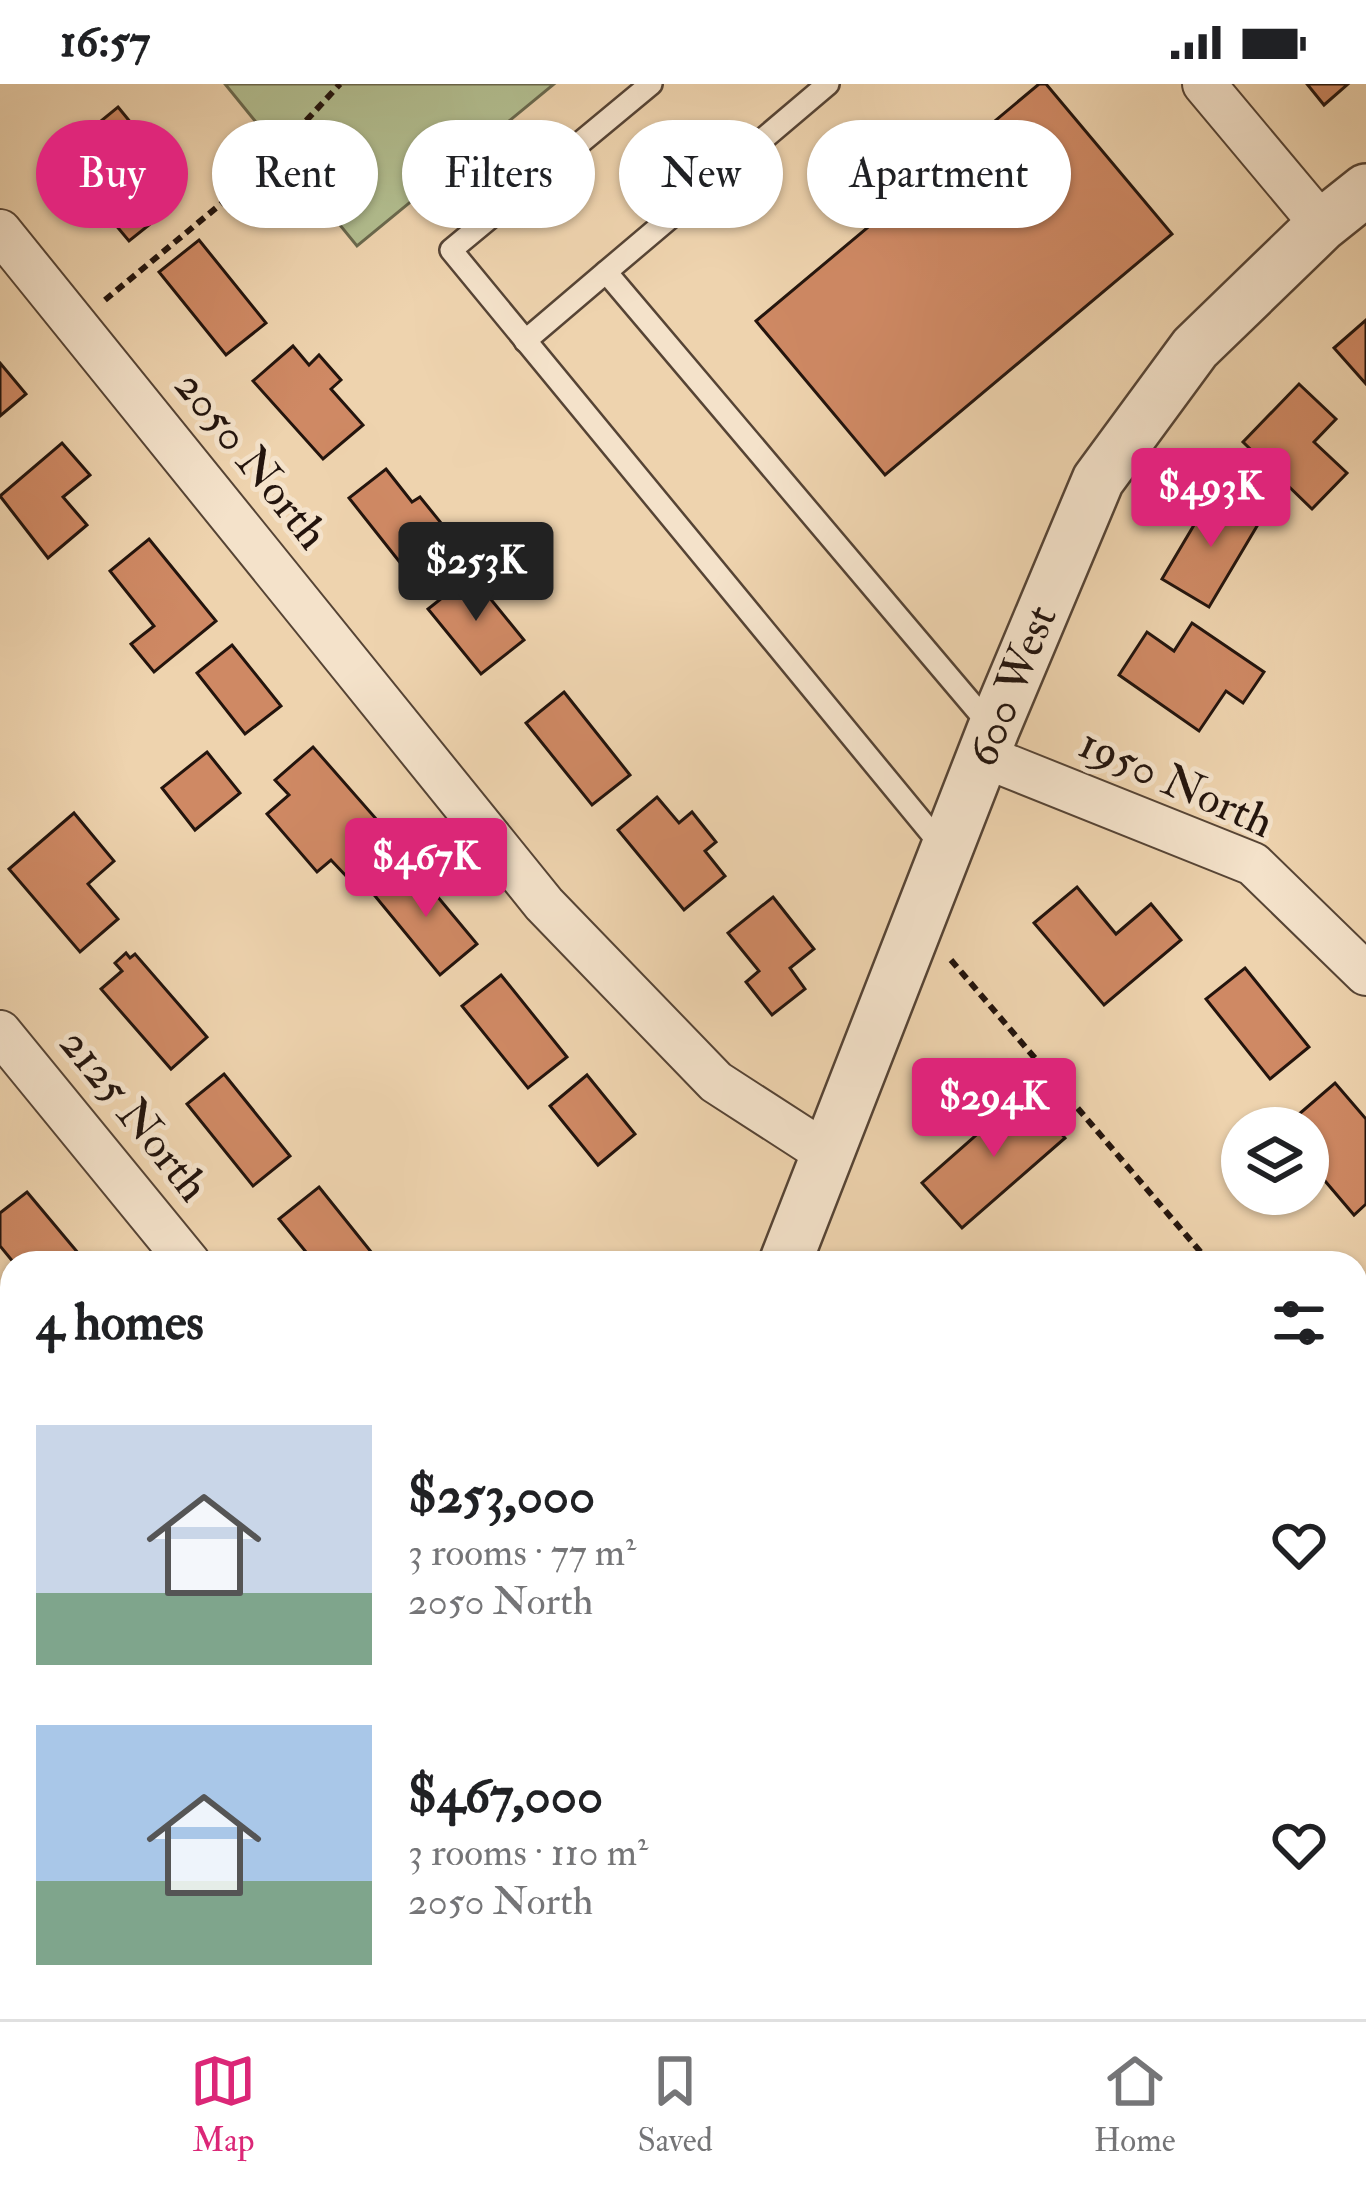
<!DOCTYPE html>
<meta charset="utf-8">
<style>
body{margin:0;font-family:"IM FELL Double Pica",serif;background:#f2f2f2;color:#202124;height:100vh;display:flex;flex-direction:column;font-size:45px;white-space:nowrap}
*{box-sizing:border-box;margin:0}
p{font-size:39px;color:#757577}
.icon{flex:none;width:66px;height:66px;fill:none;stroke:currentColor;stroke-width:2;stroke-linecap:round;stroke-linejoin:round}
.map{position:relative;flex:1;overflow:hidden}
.side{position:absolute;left:0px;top:1167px;width:1368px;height:768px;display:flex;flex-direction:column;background:#fff;border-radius:36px 36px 0 0;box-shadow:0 3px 9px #0004}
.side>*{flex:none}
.hud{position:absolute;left:36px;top:36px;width:1296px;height:108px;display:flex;gap:24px}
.tools{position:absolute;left:1221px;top:1023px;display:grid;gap:24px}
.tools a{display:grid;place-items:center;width:108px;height:108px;border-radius:50%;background:#fff;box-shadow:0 3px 9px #0004;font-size:60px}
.price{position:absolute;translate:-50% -102px;padding:0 27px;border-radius:12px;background:#db2777;color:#fff;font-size:39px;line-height:78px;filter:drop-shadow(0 3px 6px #0008)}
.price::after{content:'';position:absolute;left:50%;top:72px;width:36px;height:27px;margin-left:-18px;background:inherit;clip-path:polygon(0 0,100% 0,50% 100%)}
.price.active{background:#222;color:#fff}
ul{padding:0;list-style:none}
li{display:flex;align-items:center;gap:36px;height:300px;padding:0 36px}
li span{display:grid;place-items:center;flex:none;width:336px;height:240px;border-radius:0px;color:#555}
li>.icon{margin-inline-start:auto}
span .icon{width:144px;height:144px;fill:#fffc;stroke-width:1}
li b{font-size:51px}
h2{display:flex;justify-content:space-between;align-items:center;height:144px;padding:0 36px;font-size:51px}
.chip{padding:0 42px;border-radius:54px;background:#fff;box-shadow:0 3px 9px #0004;font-size:42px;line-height:108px}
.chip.active{background:#db2777;color:#fff}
.status{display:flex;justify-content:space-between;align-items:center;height:84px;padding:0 60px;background:#fff;direction:ltr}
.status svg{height:33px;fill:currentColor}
.tab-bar{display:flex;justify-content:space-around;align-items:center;height:168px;border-top:3px solid #e0e0e0;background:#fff;font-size:33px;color:#757577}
.tab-bar a{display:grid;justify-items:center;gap:6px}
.tab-bar .active{color:#db2777}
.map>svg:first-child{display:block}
</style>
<div class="status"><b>16:57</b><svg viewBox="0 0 49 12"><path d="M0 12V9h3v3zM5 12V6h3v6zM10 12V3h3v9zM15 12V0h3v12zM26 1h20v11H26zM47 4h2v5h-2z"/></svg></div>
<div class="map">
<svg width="1366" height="1935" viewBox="0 0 1366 1935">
<rect width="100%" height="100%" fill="#eed3ae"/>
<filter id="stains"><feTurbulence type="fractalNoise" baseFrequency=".00167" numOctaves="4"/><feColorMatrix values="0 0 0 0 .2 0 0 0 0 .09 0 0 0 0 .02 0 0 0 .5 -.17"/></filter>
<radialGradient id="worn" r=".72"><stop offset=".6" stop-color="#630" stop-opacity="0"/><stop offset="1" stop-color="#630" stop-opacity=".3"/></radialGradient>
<path fill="#b2be90" stroke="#6a694e" stroke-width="3" d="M225,0h329l-197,162z"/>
<g fill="#cf8964" stroke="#23140d" stroke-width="3">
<path d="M1039,0h7l126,150 -287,241 -129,-154z"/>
<path d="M1307,0h41l-24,21z"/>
<path d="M118,23l45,55 -19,16 25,31 -40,32 -51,-61 4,-3 -19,-25z"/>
<path d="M199,156l67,83 -40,32 -67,-83z"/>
<path d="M1366,236v64l-32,-36z"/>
<path d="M293,262l16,19 10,-10 22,25 -10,9 32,36 -40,34 -70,-78z"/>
<path d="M0,279l26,31 -26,22z"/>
<path d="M1299,300l37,35 -22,23 33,31 -35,36 -69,-67z"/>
<path d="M62,359l28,32 -27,22 24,28 -39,33 -48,-62z"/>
<path d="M386,385l26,33 8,-5 34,42 -44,36 -61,-77z"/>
<path d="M1213,409l47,28 -51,86 -47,-28z"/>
<path d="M149,455l67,82 -62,51 -23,-28 23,-18 -44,-55z"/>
<path d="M471,491l53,65 -43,34 -53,-65z"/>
<path d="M1192,539l72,49 -21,31 -17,-12 -27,40 -80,-56 28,-43 27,19z"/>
<path d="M232,561l49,61 -36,28 -48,-61z"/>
<path d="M564,608l66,83 -38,30 -66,-82z"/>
<path d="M313,663l79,90 -45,40 -16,-17 -14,12 -50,-58 22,-19 -14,-15z"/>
<path d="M207,668l33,41 -45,37 -33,-42z"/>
<path d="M657,713l22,26 13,-11 24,30 -11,9 20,25 -41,34 -66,-80z"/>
<path d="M74,729l40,48 -26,23 30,35 -38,33 -71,-83z"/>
<path d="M412,782l65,78 -37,31 -65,-79z"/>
<path d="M1077,803l39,47 35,-30 30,36 -77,65 -70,-82z"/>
<path d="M773,813l41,52 -24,19 15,21 -33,26 -26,-33 13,-11 -31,-38z"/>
<path d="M126,869l4,5 5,-4 72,83 -36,32 -70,-80 21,-18 -7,-8z"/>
<path d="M1245,884l64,79 -39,32 -64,-80z"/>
<path d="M501,891l66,82 -39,31 -66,-82z"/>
<path d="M224,990l66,82 -37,30 -66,-82z"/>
<path d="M587,991l48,59 -37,31 -48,-59z"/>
<path d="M1335,999l31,36v85l-12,11 -46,-54 15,-17 -25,-29z"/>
<path d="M1025,1008l40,46 -103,90 -40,-45z"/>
<path d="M319,1103l61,76h-65l-36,-44z"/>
<path d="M27,1108l57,68 -4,3h-66l-14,-17v-33z"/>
<path d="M2,1506l10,13v79l-12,-15z"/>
<path d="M1365,1724l1,86 -10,6v-86z"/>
<path d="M1356,1912l10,12v11h-60l14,-12h36z"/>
<path d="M1177,1923h67l-14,12h-43z"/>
</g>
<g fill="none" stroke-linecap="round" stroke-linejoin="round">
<defs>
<g id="service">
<path d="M651,0l-200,166 495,601"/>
<path d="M828,0l-222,188 387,457"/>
<path d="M525,257l81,-69"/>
<path d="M0,1852l12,-10"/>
</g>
<g id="minor">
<path d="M1204,0l118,141"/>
<path d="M0,147l544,673 172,178 113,73"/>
<path d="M983,672l270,108 113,110"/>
<path d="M0,948l189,231"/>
<path d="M1356,1521l10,3"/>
<path d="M0,1771l12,15"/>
<path d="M123,1923l10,12"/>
<path d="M1065,1923l10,12"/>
</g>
<g id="tertiary">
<path d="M785,1179l208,-533 105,-250 97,-132 127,-123 44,-35"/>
<path d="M245,1935l13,-12"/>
</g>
</defs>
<use href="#service" stroke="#564435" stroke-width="26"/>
<use href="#minor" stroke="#564435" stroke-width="46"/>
<use href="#tertiary" stroke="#564435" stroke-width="56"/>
<g stroke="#23140d" stroke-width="6" stroke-dasharray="9 6" stroke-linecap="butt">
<path d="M105,216l152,-126 83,-90"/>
<path d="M951,876l259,303"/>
<path d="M1356,1355l10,12"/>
</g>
<use href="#service" stroke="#f4e2ca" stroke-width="21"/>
<use href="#minor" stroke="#f4e2ca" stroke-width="42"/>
<use href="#tertiary" stroke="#f4e2ca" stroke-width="51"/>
</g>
<g text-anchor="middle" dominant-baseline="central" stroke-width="10" stroke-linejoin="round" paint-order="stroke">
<g font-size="45" fill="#23140d" stroke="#f4e2ca">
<text transform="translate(251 376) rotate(51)">2050 North</text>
<text transform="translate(1012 602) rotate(-68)">600 West</text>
<text transform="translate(1176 699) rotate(24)">1950 North</text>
<text transform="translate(134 1031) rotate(51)">2125 North</text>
</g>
</g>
<rect width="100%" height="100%" filter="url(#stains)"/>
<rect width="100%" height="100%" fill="url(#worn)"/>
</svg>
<div class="tools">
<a><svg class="icon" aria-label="layers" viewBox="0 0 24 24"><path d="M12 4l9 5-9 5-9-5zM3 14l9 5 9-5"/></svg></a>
</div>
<b class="price" style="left:1211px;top:466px">$493K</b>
<b class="price active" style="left:476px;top:540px">$253K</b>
<b class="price" style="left:426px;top:836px">$467K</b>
<b class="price" style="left:994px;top:1076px">$294K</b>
<div class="hud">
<a class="chip active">Buy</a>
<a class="chip">Rent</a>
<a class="chip">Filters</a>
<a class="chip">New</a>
<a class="chip">Apartment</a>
</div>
<section class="side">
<h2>4 homes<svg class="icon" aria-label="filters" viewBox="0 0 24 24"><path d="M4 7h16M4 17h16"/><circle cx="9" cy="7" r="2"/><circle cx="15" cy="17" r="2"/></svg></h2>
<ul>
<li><span style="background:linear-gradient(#c9d6e8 70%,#7fa58c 0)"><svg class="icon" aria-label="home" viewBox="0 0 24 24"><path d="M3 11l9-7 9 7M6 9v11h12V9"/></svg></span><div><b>$253,000</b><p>3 rooms · 77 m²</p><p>2050 North</p></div><svg class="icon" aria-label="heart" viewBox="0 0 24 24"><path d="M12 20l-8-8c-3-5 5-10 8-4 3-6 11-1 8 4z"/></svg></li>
<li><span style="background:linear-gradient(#a9c7e8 65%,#7fa58c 0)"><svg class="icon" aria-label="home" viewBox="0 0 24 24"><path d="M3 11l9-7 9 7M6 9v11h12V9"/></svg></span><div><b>$467,000</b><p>3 rooms · 110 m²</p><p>2050 North</p></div><svg class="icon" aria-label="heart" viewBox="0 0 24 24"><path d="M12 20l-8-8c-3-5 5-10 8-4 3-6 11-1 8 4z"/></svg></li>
</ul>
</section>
</div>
<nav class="tab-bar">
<a class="active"><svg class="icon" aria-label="map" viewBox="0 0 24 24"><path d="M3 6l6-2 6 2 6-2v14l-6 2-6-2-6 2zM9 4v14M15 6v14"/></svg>Map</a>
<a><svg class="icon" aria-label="saved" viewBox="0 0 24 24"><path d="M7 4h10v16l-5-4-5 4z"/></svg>Saved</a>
<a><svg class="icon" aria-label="home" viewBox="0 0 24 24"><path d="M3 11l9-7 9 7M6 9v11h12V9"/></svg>Home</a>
</nav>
